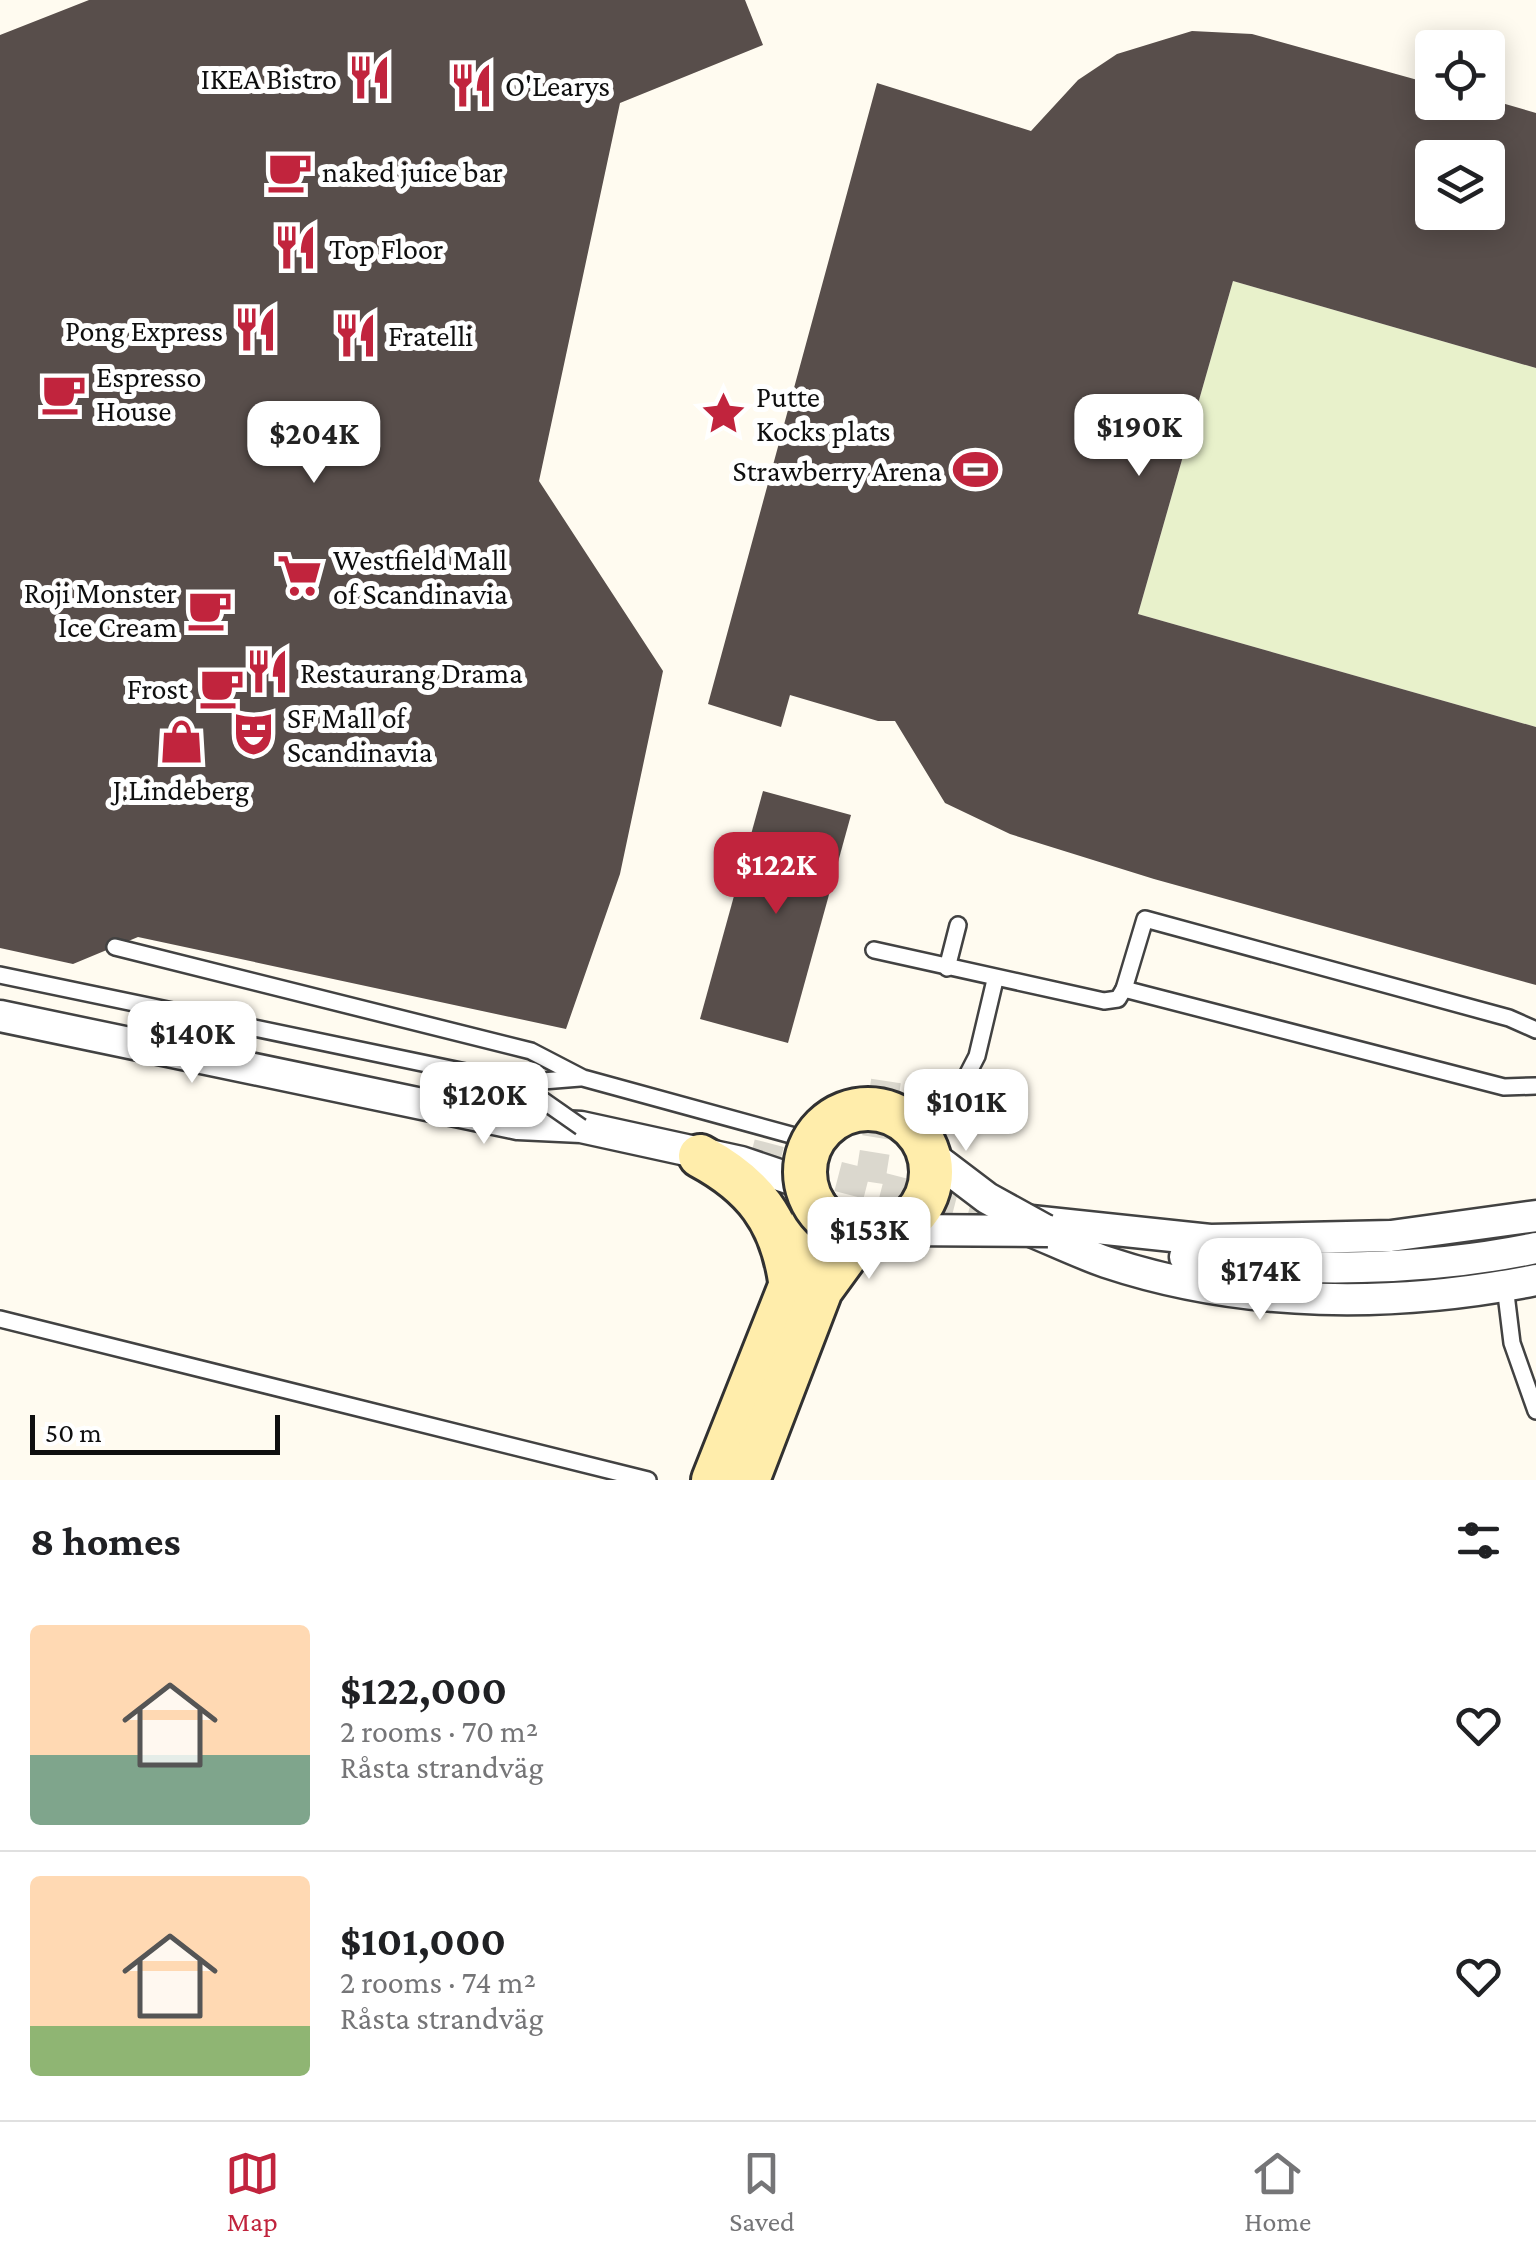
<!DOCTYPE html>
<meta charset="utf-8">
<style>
body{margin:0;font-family:"Crimson Pro",serif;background:#f2f2f2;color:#202124;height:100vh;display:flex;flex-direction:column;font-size:38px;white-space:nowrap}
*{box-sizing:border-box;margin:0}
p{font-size:32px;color:#757577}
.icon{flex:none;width:55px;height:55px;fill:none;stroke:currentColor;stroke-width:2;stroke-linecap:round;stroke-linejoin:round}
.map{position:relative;height:1480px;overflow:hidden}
.panel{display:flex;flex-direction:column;background:#fff;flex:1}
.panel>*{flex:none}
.controls{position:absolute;left:1415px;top:30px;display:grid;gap:20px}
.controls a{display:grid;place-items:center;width:90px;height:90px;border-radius:10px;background:#fff;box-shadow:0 5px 25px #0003;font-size:50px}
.scale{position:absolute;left:30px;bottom:25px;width:250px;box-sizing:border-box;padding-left:10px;border:5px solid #0f0f0f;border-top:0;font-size:28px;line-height:35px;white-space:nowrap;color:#0f0f0f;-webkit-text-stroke:8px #fff;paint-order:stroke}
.price{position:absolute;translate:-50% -85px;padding:0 22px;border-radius:20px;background:#fff;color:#222;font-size:32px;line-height:65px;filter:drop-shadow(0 2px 5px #0008)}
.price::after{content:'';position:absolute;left:50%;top:60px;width:30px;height:22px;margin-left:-15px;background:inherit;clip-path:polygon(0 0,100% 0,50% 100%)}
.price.active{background:#c1243d;color:#fff}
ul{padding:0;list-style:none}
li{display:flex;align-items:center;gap:30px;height:250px;padding:0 30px}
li+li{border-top:2px solid #e0e0e0}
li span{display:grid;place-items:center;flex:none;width:280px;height:200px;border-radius:10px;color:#555}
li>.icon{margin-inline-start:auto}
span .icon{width:120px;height:120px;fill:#fffc;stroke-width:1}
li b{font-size:42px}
h2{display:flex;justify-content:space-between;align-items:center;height:120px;padding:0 30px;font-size:42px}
.tab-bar{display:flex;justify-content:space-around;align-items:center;height:140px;border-top:2px solid #e0e0e0;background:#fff;font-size:28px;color:#757577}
.tab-bar a{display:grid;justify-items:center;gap:5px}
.tab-bar .active{color:#c1243d}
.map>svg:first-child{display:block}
</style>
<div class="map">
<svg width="1536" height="1480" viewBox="0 0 1536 1480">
<rect width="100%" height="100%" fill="#fffbf0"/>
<path fill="#e8f1cb" d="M1233,281l303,87v359l-398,-113z"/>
<g fill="#584e4b" fill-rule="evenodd">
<path d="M89,0h656l18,45 -143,58 -81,378 124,190 -43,203 -54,155 -428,-92 -65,27 -73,-16v-913z"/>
<path d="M1192,31l60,3 180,50v18l56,-3 48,14v255l-303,-87 -95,333 398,113v258l-382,-106 -144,-45 -65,-31 -50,-82h-17l-88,-26 -9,32 -73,-23 169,-621 154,48 47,-51 39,-26zM1432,158h56v54h-56z"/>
<path d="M763,791l88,24 -63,228 -88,-24z"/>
</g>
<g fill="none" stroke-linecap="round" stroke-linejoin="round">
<g stroke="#dbd8ce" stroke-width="30" stroke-dasharray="30 15" stroke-linecap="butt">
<path d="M751,1154l249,64"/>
<path d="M870,1182l16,-101"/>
</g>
<defs>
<g id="lane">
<path d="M115,947l416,104 52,27 230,63"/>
<path d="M874,950l230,51 14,-2 6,-10 380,98 32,-1"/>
<path d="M947,968l11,-43"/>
<path d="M0,975l518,108 62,-5"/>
<path d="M1124,989l21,-70 364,99 27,12"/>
<path d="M919,1134l43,-49 15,-29 18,-76"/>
<path d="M1505,1286l7,57 24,68"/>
<path d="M0,1319l648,161"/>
</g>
<g id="street">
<path d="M0,1016l518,108 63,3 160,35 65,22"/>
<path d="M1031,1221l179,19 181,-4 145,-20"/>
<path d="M1021,1227c28,11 56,25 85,35 138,46 289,46 430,18"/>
<path d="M1185,1257c113,16 240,14 351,-9"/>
</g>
<g id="secondary">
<path d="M700,1156c54,29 81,64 90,125"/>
<path d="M713,1480l93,-234 9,-40"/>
<path d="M748,1480l73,-190 40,-55"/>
</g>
</defs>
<use href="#lane" stroke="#424242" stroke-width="20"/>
<use href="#street" stroke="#424242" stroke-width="35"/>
<use href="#secondary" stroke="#313131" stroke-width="48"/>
<use href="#lane" stroke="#fff" stroke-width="15"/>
<use href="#street" stroke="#fff" stroke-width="30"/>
<use href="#secondary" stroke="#ffedab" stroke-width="42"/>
<defs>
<path id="lane-bridge" d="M518,1083l63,44"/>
<g id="street-bridge">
<path d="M929,1154l58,44 58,32"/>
<path d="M894,1230l154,1"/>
</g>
<circle id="secondary-bridge" cx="868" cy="1172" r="63"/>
</defs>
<use href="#lane-bridge" stroke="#424242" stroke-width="20" stroke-linecap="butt"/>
<use href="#street-bridge" stroke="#424242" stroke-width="35" stroke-linecap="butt"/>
<use href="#secondary-bridge" stroke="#313131" stroke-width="48" stroke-linecap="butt"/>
<use href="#lane-bridge" stroke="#fff" stroke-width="15"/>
<use href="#street-bridge" stroke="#fff" stroke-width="30"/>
<use href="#secondary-bridge" stroke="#ffedab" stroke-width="42"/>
</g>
<defs>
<symbol id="restaurant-bare" viewBox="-9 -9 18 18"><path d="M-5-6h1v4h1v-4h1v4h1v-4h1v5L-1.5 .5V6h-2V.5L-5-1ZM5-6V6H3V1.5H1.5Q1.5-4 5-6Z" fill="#c1243d" stroke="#fff" stroke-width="2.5" paint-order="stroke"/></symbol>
<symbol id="cafe-bare" viewBox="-9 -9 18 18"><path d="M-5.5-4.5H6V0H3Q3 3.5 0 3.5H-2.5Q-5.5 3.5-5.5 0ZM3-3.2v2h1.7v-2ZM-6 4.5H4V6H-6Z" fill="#c1243d" stroke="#fff" stroke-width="2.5" paint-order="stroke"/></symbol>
<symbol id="sight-bare" viewBox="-9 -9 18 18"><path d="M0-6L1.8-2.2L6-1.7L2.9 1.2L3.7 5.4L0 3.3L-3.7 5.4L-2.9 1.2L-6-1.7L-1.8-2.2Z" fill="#c1243d" stroke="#fff" stroke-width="2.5" paint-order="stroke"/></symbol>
<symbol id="stadium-bare" viewBox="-9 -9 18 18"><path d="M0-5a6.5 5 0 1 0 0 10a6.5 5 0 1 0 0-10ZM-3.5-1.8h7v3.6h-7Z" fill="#c1243d" stroke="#fff" stroke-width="2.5" paint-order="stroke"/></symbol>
<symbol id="supermarket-bare" viewBox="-9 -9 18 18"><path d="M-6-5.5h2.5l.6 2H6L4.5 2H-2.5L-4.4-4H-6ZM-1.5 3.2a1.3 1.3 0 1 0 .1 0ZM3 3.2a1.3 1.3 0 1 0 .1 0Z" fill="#c1243d" stroke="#fff" stroke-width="2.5" paint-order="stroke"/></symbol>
<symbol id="theatre-bare" viewBox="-9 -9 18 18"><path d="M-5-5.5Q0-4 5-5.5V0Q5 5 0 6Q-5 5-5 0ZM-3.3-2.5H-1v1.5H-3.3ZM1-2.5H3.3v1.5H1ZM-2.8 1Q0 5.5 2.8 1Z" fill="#c1243d" stroke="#fff" stroke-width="2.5" paint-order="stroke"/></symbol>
<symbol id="shop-bare" viewBox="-9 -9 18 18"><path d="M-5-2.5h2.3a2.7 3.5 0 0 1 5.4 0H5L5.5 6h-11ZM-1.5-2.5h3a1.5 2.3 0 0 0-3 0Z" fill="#c1243d" stroke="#fff" stroke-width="2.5" paint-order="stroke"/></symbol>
</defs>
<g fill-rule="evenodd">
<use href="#restaurant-bare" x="338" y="46" width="63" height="63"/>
<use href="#restaurant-bare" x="440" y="54" width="63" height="63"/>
<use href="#cafe-bare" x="258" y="140" width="63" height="63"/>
<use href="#restaurant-bare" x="264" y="216" width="63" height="63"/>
<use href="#restaurant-bare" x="224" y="298" width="63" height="63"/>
<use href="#restaurant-bare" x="324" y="304" width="63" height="63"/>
<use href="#cafe-bare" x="32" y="362" width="63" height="63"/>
<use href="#sight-bare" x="692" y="382" width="63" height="63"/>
<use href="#stadium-bare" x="944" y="438" width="63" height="63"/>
<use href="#supermarket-bare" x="268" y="544" width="63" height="63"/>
<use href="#cafe-bare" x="178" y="578" width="63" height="63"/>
<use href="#restaurant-bare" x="236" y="640" width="63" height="63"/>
<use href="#cafe-bare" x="190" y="656" width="63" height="63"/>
<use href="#theatre-bare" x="222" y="702" width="63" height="63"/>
<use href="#shop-bare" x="150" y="710" width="63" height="63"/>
</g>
<g text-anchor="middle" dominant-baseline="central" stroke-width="10" stroke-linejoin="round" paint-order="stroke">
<g font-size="30" fill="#0f0f0f" stroke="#fff" text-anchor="start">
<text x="337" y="78" text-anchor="end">IKEA Bistro</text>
<text x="505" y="85">O'Learys</text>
<text x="322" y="171">naked juice bar</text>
<text x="329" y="248">Top Floor</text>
<text x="223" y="330" text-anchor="end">Pong Express</text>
<text x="388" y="335">Fratelli</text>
<text x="96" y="376">Espresso<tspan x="96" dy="34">House</tspan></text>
<text x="756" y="396">Putte<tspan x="756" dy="34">Kocks plats</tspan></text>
<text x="942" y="470" text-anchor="end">Strawberry Arena</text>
<text x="333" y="559">Westfield Mall<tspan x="333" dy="34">of Scandinavia</tspan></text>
<text x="177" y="592" text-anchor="end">Roji Monster<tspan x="177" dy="34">Ice Cream</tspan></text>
<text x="300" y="672">Restaurang Drama</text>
<text x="188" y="688" text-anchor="end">Frost</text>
<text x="287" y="717">SF Mall of<tspan x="287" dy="34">Scandinavia</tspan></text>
<text x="181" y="789" text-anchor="middle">J.Lindeberg</text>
</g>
</g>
</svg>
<div class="controls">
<a><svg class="icon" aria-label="locate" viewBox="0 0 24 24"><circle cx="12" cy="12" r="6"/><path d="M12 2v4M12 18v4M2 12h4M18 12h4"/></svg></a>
<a><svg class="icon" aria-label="layers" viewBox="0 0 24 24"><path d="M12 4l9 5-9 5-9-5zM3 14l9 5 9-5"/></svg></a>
</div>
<div class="scale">50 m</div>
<b class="price" style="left:1139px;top:479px">$190K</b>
<b class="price" style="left:314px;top:486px">$204K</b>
<b class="price active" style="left:776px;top:917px">$122K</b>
<b class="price" style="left:192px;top:1086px">$140K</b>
<b class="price" style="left:484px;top:1147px">$120K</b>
<b class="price" style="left:966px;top:1154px">$101K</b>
<b class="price" style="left:869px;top:1282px">$153K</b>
<b class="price" style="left:1260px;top:1323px">$174K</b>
</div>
<section class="panel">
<h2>8 homes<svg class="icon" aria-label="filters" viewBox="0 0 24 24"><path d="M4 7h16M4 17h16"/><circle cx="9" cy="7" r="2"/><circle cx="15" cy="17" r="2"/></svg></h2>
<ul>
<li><span style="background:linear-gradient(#ffd9b3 65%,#7fa58c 0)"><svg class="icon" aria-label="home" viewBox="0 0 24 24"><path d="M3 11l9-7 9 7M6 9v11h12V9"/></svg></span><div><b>$122,000</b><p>2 rooms · 70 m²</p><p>Råsta strandväg</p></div><svg class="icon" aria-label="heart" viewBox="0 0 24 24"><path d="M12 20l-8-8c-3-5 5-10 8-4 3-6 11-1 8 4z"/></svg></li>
<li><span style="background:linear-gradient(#ffd9b3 75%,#8fb573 0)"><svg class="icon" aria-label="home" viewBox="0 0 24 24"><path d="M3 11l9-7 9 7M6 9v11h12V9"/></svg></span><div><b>$101,000</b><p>2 rooms · 74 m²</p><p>Råsta strandväg</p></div><svg class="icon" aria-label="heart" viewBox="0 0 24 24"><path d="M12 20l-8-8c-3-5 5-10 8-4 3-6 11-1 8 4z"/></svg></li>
</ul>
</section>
<nav class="tab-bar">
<a class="active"><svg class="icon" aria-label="map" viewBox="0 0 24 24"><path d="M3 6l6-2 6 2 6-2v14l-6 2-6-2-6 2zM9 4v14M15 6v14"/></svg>Map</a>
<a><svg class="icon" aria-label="saved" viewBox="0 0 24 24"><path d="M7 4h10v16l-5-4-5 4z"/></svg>Saved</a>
<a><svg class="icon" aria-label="home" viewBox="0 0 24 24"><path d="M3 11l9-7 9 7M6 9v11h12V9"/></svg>Home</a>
</nav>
